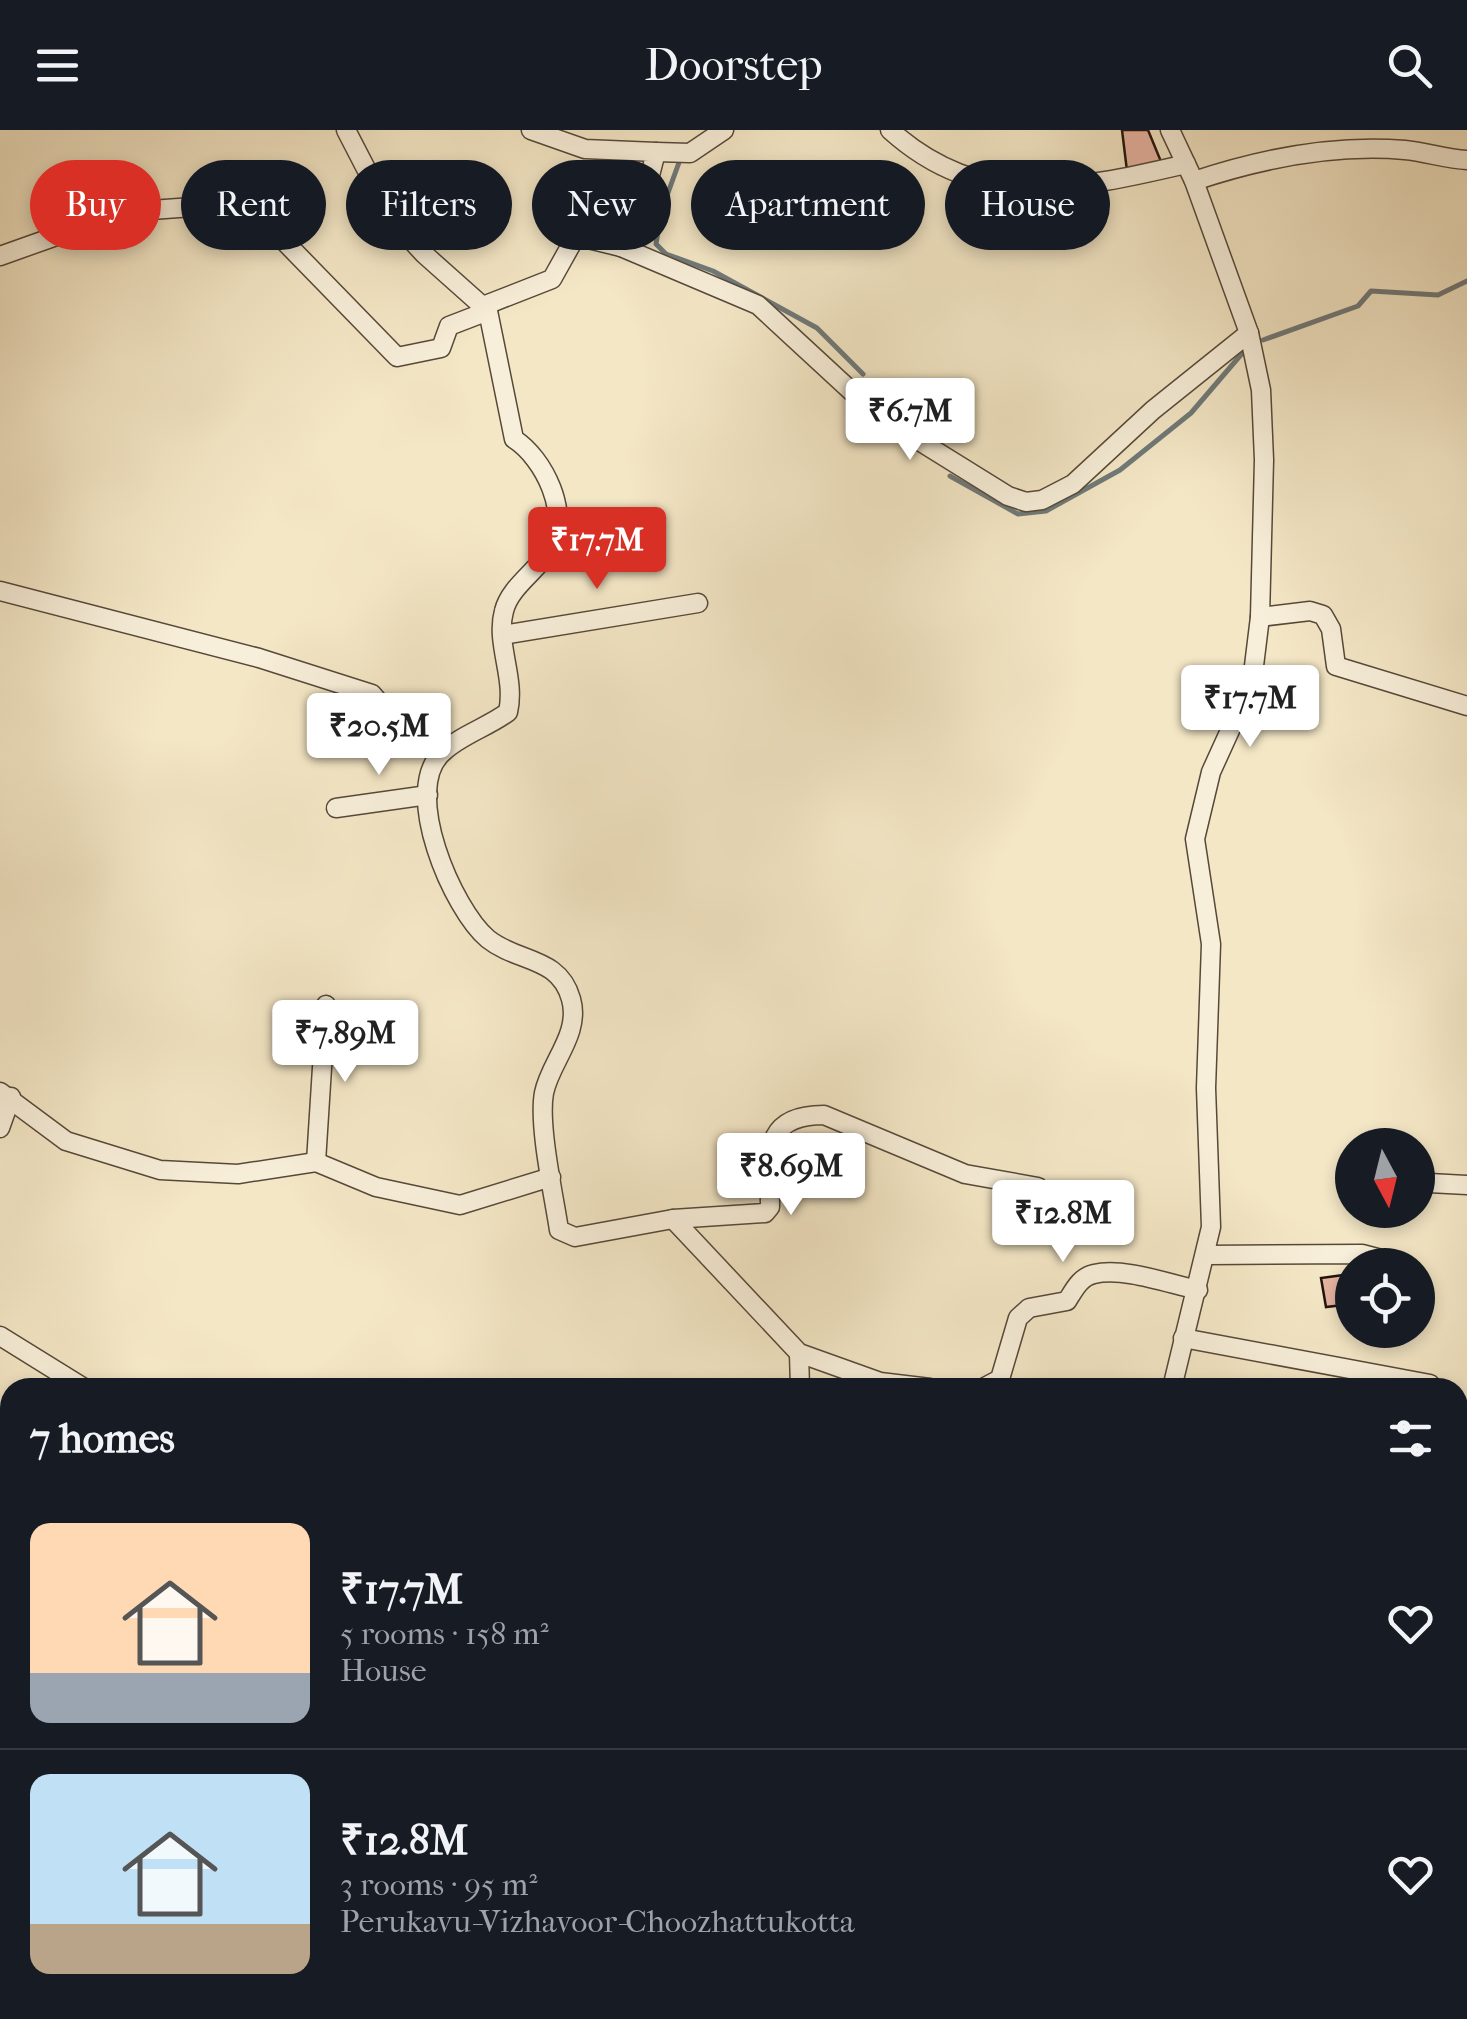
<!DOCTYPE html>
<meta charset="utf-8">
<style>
body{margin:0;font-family:"IM FELL French Canon",serif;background:#20242c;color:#f1f3f6;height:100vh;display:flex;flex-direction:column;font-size:38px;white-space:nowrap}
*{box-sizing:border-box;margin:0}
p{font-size:32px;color:#9ea1a6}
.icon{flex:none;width:55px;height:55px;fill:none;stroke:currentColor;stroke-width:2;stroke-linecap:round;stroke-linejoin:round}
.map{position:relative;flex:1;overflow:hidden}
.side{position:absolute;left:0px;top:1248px;width:1468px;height:642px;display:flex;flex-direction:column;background:#171b24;border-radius:30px 30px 0 0;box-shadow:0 5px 15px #0003}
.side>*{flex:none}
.hud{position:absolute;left:30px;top:30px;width:1408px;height:90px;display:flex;gap:20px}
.needle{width:65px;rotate:173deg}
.controls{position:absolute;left:1335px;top:998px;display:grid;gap:20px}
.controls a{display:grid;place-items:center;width:100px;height:100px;border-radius:50%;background:#171b24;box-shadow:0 5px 15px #0003;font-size:50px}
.price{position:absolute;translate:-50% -85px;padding:0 22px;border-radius:10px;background:#fff;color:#222;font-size:32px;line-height:65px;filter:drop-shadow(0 2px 5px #0008)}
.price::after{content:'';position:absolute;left:50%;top:60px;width:30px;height:22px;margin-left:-15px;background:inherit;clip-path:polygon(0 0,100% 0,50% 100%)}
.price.selected{background:#d93025;color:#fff}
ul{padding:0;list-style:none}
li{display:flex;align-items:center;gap:30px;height:250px;padding:0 30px}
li+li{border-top:2px solid #363941}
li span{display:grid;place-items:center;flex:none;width:280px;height:200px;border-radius:20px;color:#555}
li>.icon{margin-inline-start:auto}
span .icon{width:120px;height:120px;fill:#fffc;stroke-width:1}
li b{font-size:42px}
h2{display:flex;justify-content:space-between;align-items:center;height:120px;padding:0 30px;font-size:42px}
.chip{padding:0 35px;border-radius:45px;background:#171b24;box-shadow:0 5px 15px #0003;font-size:35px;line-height:90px}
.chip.selected{background:#d93025;color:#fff}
header{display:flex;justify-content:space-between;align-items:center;height:130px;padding:0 30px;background:#171b24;font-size:45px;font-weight:600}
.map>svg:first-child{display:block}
</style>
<header><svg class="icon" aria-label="menu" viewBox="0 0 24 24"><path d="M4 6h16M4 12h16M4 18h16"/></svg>Doorstep<svg class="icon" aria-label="search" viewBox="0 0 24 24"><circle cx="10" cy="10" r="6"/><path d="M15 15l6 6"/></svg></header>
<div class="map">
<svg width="1467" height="1889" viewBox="0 0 1467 1889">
<rect width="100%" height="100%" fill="#f4e7c6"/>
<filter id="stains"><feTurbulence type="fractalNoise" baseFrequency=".002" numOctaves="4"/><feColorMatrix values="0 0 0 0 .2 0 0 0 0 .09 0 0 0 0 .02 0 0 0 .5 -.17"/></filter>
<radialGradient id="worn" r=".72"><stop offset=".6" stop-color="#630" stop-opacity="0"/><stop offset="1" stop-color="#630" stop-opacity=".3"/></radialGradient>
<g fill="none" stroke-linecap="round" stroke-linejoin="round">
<g stroke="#6f7979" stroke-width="5">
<path d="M681,27l-20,55 -5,32 10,10 47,17 104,57 46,46"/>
<path d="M1263,210l95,-34 13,-15 67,4 29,-14"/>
<path d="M878,262l16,22 31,21"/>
<path d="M950,346l68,38 28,-3 74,-41 71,-57 54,-63"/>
</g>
</g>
<g fill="#e8b4a2" stroke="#21140c" stroke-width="2.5">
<path d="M1122,0h26l14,34 -35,7z"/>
<path d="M808,1013l11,21 -29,16 -12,-21z"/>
<path d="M1351,1144l1,30 -26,3 -5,-29z"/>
</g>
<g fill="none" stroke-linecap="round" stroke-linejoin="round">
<defs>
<g id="minor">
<path d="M346,0l46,89 32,35 64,57 26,128c30,19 57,75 37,109 -12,22 -41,38 -47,63 -9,32 12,67 4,101 -20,15 -47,23 -65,40 -43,37 10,158 45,187 30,24 71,17 83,60 10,35 -21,63 -27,94 -6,32 10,103 15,137l16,7 98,-18"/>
<path d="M531,0l54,19 71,3 -10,39 -25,56 137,58 118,109 132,82 18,6 16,-2 31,-16 80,-74 96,-77"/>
<path d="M890,0c91,82 188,59 296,34"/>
<path d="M1170,0l24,51 55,152 12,57 3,70 -4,157 -8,65 -41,90 -16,67 16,105 -5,144 5,139 -39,161"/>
<path d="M656,22l34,1 34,-23"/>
<path d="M1194,51c66,-22 141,-37 211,-31 21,2 41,9 62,10"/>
<path d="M0,126l124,-44 123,-9 150,154 44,-9 8,-22 39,-15"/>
<path d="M483,176l69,-27 24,-43 45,11"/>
<path d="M0,461l259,67 113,36 34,40 34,19"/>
<path d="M1260,487l50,-6 13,4 8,14 5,37 131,40"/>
<path d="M503,505l195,-32"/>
<path d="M336,678l92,-13"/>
<path d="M0,962l66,49 94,29 78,4 78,-12 60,25 84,18 91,-28"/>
<path d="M0,998l11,-31"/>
<path d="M316,1032l10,-157"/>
<path d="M1429,1053l38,2"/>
<path d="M1208,1125l154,-1 42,11"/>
<path d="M0,1206l84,52"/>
<path d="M1183,1208l247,46"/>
<path d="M799,1223l1,35"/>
<path d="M930,1258l-50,-6 -81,-29 -126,-134 92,-6 5,-6c0,-49 -11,-92 54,-92l141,59 73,13"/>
<path d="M983,1258l17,-9 18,-61 11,-10 38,-7c7,-11 13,-24 27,-27 30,-7 75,10 104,16"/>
<path d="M0,1291l10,2"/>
<path d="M1458,1386l9,23"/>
<path d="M1458,1615h9"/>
<path d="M974,1880l8,9"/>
<path d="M1300,1880l7,9"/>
<path d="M464,1889l1,-9"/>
</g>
</defs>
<use href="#minor" stroke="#56493a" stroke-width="21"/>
<use href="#minor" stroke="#f8efda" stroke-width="18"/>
</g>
<rect width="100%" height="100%" filter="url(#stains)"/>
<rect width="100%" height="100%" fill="url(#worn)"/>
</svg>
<div class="controls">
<a><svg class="needle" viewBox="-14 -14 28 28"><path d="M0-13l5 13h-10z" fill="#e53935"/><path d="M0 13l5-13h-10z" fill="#9ea1a6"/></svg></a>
<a><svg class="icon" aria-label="locate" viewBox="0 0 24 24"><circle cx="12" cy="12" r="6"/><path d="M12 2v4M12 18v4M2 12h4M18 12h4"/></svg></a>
</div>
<b class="price" style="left:910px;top:333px">₹6.7M</b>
<b class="price selected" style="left:597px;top:462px">₹17.7M</b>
<b class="price" style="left:1250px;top:620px">₹17.7M</b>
<b class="price" style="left:379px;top:648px">₹20.5M</b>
<b class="price" style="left:345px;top:955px">₹7.89M</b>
<b class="price" style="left:791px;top:1088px">₹8.69M</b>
<b class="price" style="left:1063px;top:1135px">₹12.8M</b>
<div class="hud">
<a class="chip selected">Buy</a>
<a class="chip">Rent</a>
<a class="chip">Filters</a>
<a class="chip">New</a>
<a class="chip">Apartment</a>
<a class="chip">House</a>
</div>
<section class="side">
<h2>7 homes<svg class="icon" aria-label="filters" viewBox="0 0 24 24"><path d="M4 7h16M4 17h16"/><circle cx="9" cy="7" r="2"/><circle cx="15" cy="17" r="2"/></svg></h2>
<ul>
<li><span style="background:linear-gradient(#ffd9b3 75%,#9aa5b1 0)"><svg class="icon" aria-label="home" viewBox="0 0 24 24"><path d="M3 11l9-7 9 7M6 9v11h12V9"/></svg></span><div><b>₹17.7M</b><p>5 rooms · 158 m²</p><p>House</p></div><svg class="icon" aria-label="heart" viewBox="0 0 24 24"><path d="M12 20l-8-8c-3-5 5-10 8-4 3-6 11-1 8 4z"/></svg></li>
<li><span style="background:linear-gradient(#bfe0f5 75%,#b9a48a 0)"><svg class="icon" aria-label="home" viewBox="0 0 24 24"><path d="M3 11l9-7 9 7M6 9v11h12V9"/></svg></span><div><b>₹12.8M</b><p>3 rooms · 95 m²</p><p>Perukavu-Vizhavoor-Choozhattukotta</p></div><svg class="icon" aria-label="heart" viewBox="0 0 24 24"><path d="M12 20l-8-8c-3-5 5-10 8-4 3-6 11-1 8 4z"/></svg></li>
</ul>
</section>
</div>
